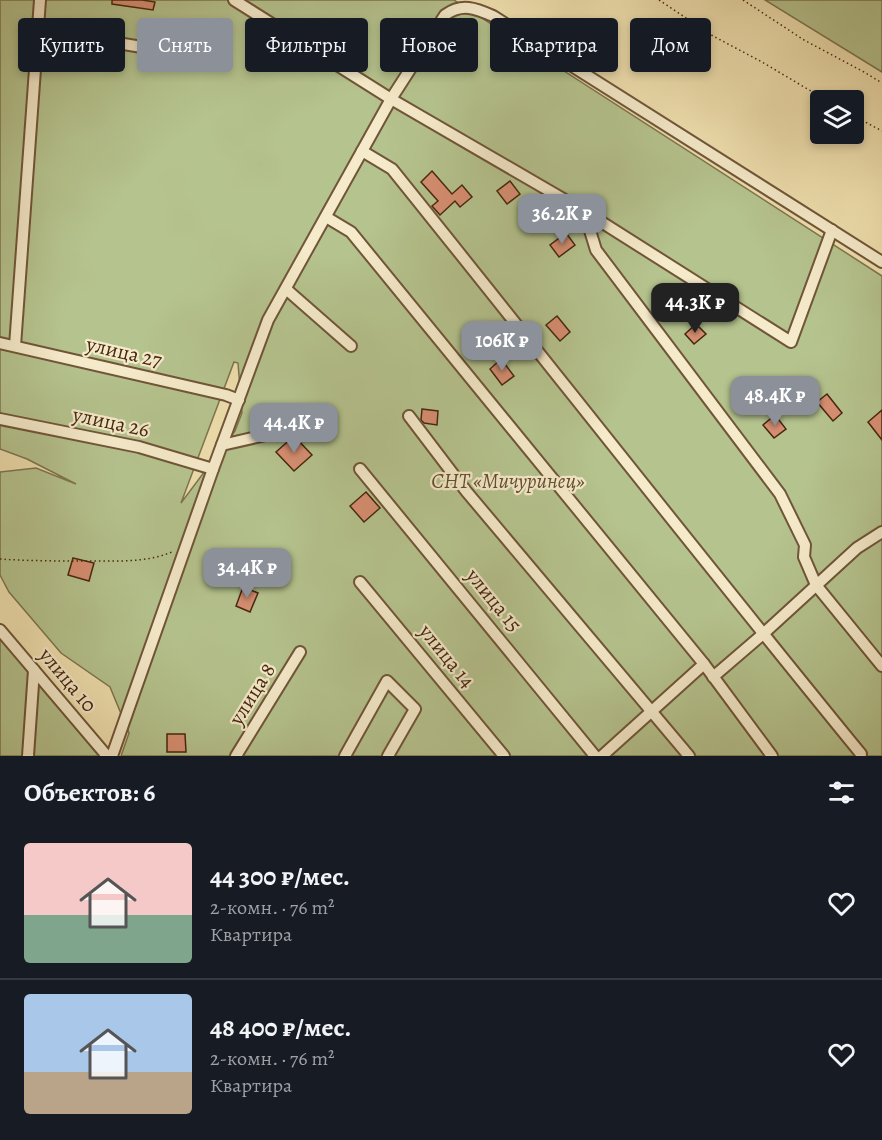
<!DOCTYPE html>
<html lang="ru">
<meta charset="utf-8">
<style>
body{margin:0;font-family:Alegreya,serif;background:#242831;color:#f1f3f6;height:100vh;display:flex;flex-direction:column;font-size:22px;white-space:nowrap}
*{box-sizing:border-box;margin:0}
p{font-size:20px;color:#9ea1a6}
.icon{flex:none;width:33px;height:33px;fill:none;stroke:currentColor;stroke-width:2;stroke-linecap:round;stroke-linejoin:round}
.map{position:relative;height:756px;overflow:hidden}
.drawer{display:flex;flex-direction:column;background:#171b24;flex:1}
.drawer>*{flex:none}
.guide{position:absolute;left:18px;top:18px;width:846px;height:54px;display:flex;gap:12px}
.fabs{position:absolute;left:810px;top:90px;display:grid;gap:12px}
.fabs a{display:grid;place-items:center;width:54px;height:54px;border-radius:6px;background:#171b24;box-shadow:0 3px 9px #0003;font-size:30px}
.price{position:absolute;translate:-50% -51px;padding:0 14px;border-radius:12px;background:#8c9099;color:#fff;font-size:20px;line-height:39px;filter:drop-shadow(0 2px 3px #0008)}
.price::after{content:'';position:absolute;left:50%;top:36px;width:18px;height:14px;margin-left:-9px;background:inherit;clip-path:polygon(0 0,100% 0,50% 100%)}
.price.active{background:#222;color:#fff}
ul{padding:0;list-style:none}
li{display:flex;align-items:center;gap:18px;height:150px;padding:0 24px}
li+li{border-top:2px solid #363941}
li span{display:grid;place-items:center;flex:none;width:168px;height:120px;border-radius:6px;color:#555}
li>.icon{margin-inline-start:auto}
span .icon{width:72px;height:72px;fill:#fffc;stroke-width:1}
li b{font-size:26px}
h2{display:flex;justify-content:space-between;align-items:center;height:72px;padding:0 24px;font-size:26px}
.pill{padding:0 21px;border-radius:6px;background:#171b24;box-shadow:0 3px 9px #0003;font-size:21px;line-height:54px}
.pill.active{background:#8c9099;color:#fff}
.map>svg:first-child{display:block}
</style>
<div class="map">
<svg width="882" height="756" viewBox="0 0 882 756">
<rect width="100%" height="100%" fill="#efdfae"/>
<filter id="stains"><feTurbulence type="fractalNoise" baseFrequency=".00333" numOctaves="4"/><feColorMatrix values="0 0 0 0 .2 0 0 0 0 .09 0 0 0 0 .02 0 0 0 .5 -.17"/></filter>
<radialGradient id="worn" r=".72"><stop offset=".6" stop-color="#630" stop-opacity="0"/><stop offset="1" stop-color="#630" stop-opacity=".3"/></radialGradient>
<g fill="#b5c38e" stroke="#7e754f" stroke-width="1.5" fill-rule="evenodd">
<path d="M0,0h454l428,276v480h-761l8,-23 -19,-46 -49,-34 -52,-61 -9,-17v-103l36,-4 40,16 -49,-25 -27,-10zM234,362l4,1 4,50 -7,18 -54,72z"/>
<path d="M765,0h117v72z"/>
<path d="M0,637l114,119h-114z"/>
</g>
<g fill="#d78f72" stroke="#462710" stroke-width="1.5">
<path d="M112,0h30l13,2 -2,8 -41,-6z"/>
<path d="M432,171l20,23 10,-9 10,12 -12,10 -5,-6 -15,14 -8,-9 6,-5 -17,-19z"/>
<path d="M510,181l10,13 -13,10 -10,-13z"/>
<path d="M566,233l9,12 -16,12 -9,-12z"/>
<path d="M557,316l13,16 -10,9 -14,-16z"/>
<path d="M696,324l10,10 -12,10 -9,-10z"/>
<path d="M501,359l13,17 -12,9 -12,-16z"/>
<path d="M827,394l15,19 -9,8 -16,-19z"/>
<path d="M422,409l16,2 -1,14 -13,-2 -3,-3z"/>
<path d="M882,410v30l-14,-18z"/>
<path d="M775,415l11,14 -12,9 -11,-13z"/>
<path d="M294,436l18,19 -18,16 -18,-19z"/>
<path d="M366,492l14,16 -16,14 -14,-16z"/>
<path d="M73,558l21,5 -5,18 -21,-6z"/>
<path d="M243,587l15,6 -8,19 -14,-6z"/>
<path d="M167,734h18l1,18h-19z"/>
</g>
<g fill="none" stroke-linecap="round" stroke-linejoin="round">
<defs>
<g id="minor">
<path d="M234,0l157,99 193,112 207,131 41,-112"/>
<path d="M38,30l165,27"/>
<path d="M362,151l30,18c157,195 311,392 469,585"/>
<path d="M584,211l12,39 184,244 25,51 -1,12 12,28 66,81"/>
<path d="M326,217l25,15 353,432 68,92"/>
<path d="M286,289l65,57"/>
<path d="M0,343l226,52 13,5"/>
<path d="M15,346l25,-346"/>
<path d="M409,416l57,75 223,265"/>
<path d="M0,419l139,28 74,22"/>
<path d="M222,445l48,-11"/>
<path d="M360,469l235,287"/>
<path d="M360,582l144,174"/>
<path d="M0,630l107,126"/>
<path d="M713,677l50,-43 94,-86 25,-16"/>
<path d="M28,756l6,-86"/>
<path d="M112,756l101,-287 55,-149 123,-221 54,-84c17,-12 30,-7 48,1l389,246"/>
<path d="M236,756l64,-104"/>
<path d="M345,756l42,-75 28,28 -27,47"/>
<path d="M602,756l102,-92"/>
</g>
</defs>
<use href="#minor" stroke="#705538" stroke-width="14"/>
<g stroke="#462710" stroke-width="1.5" stroke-dasharray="1.5 3" stroke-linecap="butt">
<path d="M659,0l54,36 49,26 64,38"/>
<path d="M743,0l61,40 60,32 18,11"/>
<path d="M854,116l28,15"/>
<path d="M0,559c29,2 59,2 88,2 29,0 60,2 86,-10"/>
</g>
<use href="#minor" stroke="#f5eaca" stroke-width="10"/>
</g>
<g text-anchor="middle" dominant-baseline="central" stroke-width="4.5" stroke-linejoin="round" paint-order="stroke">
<g font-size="21" fill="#462710" stroke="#f5eaca">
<text transform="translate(124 352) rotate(13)">улица 27</text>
<text transform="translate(111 422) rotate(12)">улица 26</text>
<text transform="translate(494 600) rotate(51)">улица 15</text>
<text transform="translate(447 656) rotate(51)">улица 14</text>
<text transform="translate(68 680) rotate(50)">улица 10</text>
<text transform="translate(252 694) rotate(-58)">улица 8</text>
</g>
<g font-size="21" font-style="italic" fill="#624e30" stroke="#f5eaca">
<text x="508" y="481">СНТ «Мичуринец»</text>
</g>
</g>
<rect width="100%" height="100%" filter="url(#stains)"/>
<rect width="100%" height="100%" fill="url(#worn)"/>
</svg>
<div class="fabs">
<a><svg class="icon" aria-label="layers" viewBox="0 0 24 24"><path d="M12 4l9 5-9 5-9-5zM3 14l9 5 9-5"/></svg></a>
</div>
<b class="price" style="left:562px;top:245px">36.2K ₽</b>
<b class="price active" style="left:695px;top:334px">44.3K ₽</b>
<b class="price" style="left:502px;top:372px">106K ₽</b>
<b class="price" style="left:775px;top:427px">48.4K ₽</b>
<b class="price" style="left:294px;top:454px">44.4K ₽</b>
<b class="price" style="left:247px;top:599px">34.4K ₽</b>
<div class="guide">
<a class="pill">Купить</a>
<a class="pill active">Снять</a>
<a class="pill">Фильтры</a>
<a class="pill">Новое</a>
<a class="pill">Квартира</a>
<a class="pill">Дом</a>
</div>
</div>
<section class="drawer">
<h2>Объектов: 6<svg class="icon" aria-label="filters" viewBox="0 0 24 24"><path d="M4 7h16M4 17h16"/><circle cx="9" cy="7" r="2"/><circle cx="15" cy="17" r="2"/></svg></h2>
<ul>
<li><span style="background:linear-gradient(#f6c9c9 60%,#7fa58c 0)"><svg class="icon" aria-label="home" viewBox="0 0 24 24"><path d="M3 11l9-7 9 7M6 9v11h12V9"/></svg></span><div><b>44 300 ₽/мес.</b><p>2-комн. · 76 m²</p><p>Квартира</p></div><svg class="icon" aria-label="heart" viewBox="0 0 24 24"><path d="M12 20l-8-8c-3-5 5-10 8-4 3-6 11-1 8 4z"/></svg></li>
<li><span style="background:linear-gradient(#a9c7e8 65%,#b9a48a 0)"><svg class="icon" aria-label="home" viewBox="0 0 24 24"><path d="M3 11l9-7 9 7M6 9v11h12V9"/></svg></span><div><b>48 400 ₽/мес.</b><p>2-комн. · 76 m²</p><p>Квартира</p></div><svg class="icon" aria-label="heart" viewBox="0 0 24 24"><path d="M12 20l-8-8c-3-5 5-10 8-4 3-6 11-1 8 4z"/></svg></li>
</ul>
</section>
